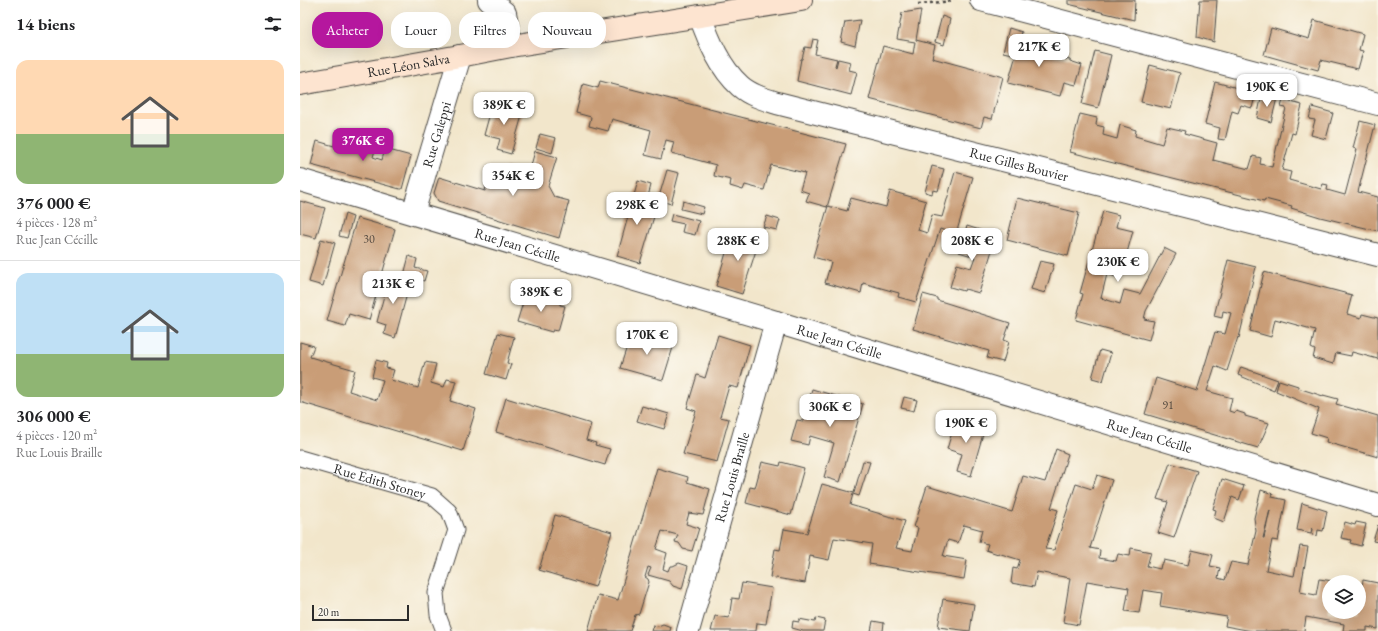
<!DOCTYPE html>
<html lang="fr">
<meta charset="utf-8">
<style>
body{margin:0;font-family:"EB Garamond",serif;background:#f2f2f2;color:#202124;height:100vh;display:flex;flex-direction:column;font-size:15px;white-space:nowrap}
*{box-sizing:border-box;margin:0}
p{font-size:13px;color:#757577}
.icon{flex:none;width:22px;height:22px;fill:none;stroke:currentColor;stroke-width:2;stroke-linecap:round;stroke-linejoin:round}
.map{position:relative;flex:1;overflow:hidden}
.drawer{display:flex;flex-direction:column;background:#fff;width:300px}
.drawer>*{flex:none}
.hud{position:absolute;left:12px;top:12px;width:380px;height:36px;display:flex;gap:8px}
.buttons{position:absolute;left:1022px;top:575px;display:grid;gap:8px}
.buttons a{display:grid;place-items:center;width:44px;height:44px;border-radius:50%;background:#fff;box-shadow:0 4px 16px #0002;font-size:20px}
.scale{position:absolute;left:12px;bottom:10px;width:97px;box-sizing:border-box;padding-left:4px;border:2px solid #2b2b2b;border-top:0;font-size:11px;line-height:14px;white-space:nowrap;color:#2b2b2b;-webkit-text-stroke:3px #fbf7ec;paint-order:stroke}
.price{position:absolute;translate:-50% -34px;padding:0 9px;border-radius:8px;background:#fff;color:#222;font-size:13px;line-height:26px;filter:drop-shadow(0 1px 2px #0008)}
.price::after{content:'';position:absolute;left:50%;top:24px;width:12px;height:9px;margin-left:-6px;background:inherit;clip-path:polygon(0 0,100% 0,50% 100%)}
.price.current{background:#b5179e;color:#fff}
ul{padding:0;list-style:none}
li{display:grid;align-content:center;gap:8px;height:212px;padding:0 16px}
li+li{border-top:1px solid #e0e0e0}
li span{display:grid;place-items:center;height:124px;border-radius:12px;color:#555}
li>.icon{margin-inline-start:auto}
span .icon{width:72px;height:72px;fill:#fffc;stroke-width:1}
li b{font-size:17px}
h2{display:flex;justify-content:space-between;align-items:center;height:48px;padding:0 16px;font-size:17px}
.tag{padding:0 14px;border-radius:16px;background:#fff;box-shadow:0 4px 16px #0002;font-size:14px;line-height:36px}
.tag.current{background:#b5179e;color:#fff}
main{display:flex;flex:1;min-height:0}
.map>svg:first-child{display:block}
</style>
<main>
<section class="drawer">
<h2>14 biens<svg class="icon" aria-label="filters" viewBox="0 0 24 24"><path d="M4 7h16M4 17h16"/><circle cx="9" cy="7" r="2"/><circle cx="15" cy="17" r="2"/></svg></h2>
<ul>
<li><span style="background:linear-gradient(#ffd9b3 60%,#8fb573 0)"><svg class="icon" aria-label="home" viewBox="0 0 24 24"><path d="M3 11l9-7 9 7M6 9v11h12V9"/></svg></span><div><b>376 000 €</b><p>4 pièces · 128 m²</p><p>Rue Jean Cécille</p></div></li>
<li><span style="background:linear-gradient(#bfe0f5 65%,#8fb573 0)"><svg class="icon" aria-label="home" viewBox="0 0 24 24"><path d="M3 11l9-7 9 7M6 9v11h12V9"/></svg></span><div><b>306 000 €</b><p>4 pièces · 120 m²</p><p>Rue Louis Braille</p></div></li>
</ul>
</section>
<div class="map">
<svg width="1078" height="631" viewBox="0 0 1078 631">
<rect width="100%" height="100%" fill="#fbf7ec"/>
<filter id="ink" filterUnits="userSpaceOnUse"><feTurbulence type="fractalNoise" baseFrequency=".025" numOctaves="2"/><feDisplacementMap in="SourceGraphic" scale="8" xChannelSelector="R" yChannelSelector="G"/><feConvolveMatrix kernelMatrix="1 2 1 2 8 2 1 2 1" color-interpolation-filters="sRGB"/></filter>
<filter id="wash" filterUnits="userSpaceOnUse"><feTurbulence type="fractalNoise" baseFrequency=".012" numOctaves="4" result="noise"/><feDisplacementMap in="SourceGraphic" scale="16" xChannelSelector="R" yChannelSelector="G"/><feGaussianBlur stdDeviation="0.9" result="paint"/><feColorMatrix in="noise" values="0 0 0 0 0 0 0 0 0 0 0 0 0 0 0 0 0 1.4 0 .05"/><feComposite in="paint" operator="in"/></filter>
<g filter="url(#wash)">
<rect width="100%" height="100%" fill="#f2e6cb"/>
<g id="blocks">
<g fill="#c99d77" fill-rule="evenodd">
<path d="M768,0h67l-1,20 -66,-16z"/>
<path d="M900,0h17l-3,42 -17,-5z"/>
<path d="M621,10l-5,30 19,5 -3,13 71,19 -11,42 -8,-2 -3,11 -112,-29 14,-53 30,8 2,-12 -18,-3 5,-26z"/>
<path d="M642,16l8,3 -6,26 -9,-3z"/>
<path d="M560,20l-5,26 -14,-4 4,-20z"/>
<path d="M1014,20l49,14 -4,16 4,1 -5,18 -37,-9 -3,10 -54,-15 7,-27 38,11z"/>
<path d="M709,28l13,4 -4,15 52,13v1l12,4 -6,20 -12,-3 -4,14 -52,-13 8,-28 -13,-3z"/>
<path d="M513,39l5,1 -3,14 22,5 -2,7 1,1 2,-8 13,3 -2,8 8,2 -6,23 -54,-14 4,-22h1l3,-12 6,1z"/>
<path d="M795,51l16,4 -13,53 -16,-4z"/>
<path d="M850,65l30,8 -9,36 -30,-7z"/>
<path d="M300,81l246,63 -19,63 -21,-6 3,-8 -9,-3 5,-17 -34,-8 -7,25 -19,-5 -2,5 -13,-4 1,-6 -17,-4 2,-11 -45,-12 3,-11 -8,-2 -5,19 -16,-4 6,-25 -39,-11 -4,12 -19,-5 2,-9 -15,-4 7,-29 15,4z"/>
<path d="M915,82l41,11 -4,15 -11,-3 -3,8 -6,-2 -7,29 -7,-1 2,-11 -15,-4z"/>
<path d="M962,94l15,4 -6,24 -14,-4z"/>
<path d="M983,100l19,5 -7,29 -3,-1 -10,37 9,2 -2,8 32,9 2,-5 5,1 -1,5 18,5 12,-46 -4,-1 7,-27 15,4 -17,67 20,5v34l-58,-14 -29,-9 1,-2 -27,-7 -1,2 -194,-49 10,-38 17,4 -1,7 8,2 -1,8 14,4 3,-14 16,5 -1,6 27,8 5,-17 18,4 -1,3 33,9 -4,17 36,9 4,-13 8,2 -1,6 12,3 14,-59 -5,-1z"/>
<path d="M193,102l30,10 -12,42 -14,-4 3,-11 -16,-4z"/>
<path d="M1012,107l21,6 -7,26 -15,-4 4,-15 -6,-1z"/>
<path d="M240,134l16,4 -4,15 -16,-5z"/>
<path d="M62,136l16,4 -5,17 9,3 3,-11 26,7 -9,33h-2l-89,-24 6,-24 17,5 3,-8 23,7z"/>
<path d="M235,151l22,6 -9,29 6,11 15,4 -10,37 -121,-37 -4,-8 5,-16 46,14 4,-17 14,4 3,-11 23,6z"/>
<path d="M632,166l12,3 -6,22 -5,-1 -1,4 -7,-2z"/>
<path d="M367,170l12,3 -8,31 -13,-4z"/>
<path d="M655,172l18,5 -17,57 -16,-5 -24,73 -18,-5 1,-4 -36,-10 -2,10 -36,-10 6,-21 -18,-5 15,-51 19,5 4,-13 35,9 4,-16 36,10 -8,29 9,3 5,-18 10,2z"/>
<path d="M338,181l13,4 -6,23 11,2 -16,53 -23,-7z"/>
<path d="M717,198l62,15 -11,43 -61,-16z"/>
<path d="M0,201l25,7 -9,30 -16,-4z"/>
<path d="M383,201l21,6 -2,7 -21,-5z"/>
<path d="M803,211l16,4 -3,12 17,4 -13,47 -13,-4 -6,24 19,6 4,-14 16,4 24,-46 12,6 -30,57 -2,8 10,2 -5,19 -73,-20 7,-26 -3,-1z"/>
<path d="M45,214l8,3 -6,21 -8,-2z"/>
<path d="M372,214l27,7 -4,14 -13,-3 2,-8 -14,-3z"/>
<path d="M467,216l13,4 -3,10 -14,-3z"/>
<path d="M57,218l38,11 -26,91 -20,-6 -4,12 -18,-5z"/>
<path d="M667,226l16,5 -3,12 13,4 -14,46 -14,-4 -1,2 -14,-4 7,-23 14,4 4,-11 -16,-5z"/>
<path d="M433,230l27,8 -18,56 -26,-8z"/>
<path d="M21,239l14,4 -12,43 -14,-4z"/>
<path d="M109,256l8,3 -2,9 12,3 -3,10 -20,-6z"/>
<path d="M928,260l28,7 -17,71 -1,-1 -11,34 -12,-5 -8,25 25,7 -3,13 6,2 1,-2 9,3v2l24,7 -11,25 -113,-34 11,-36 41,13 18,-59 10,2 6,-21 -8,-2 -1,7 -8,-2z"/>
<path d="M740,261l14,3 -9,29 -14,-4z"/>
<path d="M964,272l88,23 -5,19 14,4 1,-4 16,4v41l-26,-7 -1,4 -15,-3 -3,11 -20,-6 2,-8 -4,-2 4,-18 -40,-11 -4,18 -21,-6z"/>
<path d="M90,273l12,4 -3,11 9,2 -13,48 -11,-4 2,-9 -9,-3z"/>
<path d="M226,293l34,10v2l5,1 -7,25 -5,-1 -1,2 -35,-10z"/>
<path d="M623,294l14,4v2l73,23 -6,17 5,2 -6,20 -16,-4 2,-7 -76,-22z"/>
<path d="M332,331l42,13 -11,36 -43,-12z"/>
<path d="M198,333l16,4 -7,26 4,1 -5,16 -20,-6z"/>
<path d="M418,335l32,10 -12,43 -9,-2 -9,31 9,2 -12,43 -34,-8 13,-43 -9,-3 10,-33 8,3z"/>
<path d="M0,342l14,4 -4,11 45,13 -6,21 28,9 6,-20 -11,-3 4,-17 11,3 -1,5 8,2 -3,10 27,8 7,-26 11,2 -5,19 13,4 3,-8 9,2 -6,20 26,8 -13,42 -163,-49z"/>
<path d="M800,350l11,3 -8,28 -11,-3z"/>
<path d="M941,367l37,13 -4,10 -36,-15z"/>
<path d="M979,380l19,6v2l25,8v-1l15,4 -2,5 42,12v41l-52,-15 1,-4 -16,-5 8,-24 -43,-18z"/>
<path d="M512,389l51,15 -23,78 -16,-5 10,-34 -24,-7 -2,9 -17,-4 6,-21 6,1z"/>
<path d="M604,397l13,3 -3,11 -13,-3z"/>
<path d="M206,398l85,26 -5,16 10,3 -1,2 15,4 -5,16 -109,-33z"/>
<path d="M342,406l27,8 -5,15 -27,-8z"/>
<path d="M656,419l29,8 -14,49 -14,-4 5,-18 -15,-5z"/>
<path d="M756,449l12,5 -17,54 7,2 -13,39 9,1 22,-66 16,5 5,-14 15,5 -22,68 10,2 -1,8 17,3 2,-7 12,2 1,-8 20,4 -4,14 13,3 1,-5h2l1,-4 24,5 4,-15 21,5 -3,11 10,2 -2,10 7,2 6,-18 17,3 8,-34 -2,-13 7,-28 12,4 -1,3 14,3 -8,41 -6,-1 -6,30 28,6 6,-30 8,1 -8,45 16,3 3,-16 14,2 -4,1v30h30v-26h3l1,-6 15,3v46l-11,-2v4h-24l1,-7 -38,-7 -2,14h-52l-27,-5 2,-9 -67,-11 2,-13 -19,-3 -4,23 -14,-2 4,-23 -42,-7 -8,44 -16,-3 7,-44 -33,-6 -3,15 -23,-4 2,-15 4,1 3,-9 -22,-7v1l-12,-4 2,-6 -9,-2 3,-12 -18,-5 -6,18 -10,-3 -5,16 24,4 -3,19 -95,-15 3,-20 -38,-6 -5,22 -19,-4 -5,27 -35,-6 5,-28 5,1 4,-21 23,4 15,-49 32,9 9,-32 7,1 -11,34 -6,-2 -3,11 55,16 -9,27 16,3 6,-23 -4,-1 13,-41 85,26 11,-36 22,6zM970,510l-6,28h-1z"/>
<path d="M462,462l18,4 1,-4 23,6 -13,47 -45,-12 4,-16 5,1z"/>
<path d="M870,463l27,8 -23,67 -16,-5 10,-31 -11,-3z"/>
<path d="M357,468l31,9 -1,5 23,7 -7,26 -14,-2 -3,11 13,4 -7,23 -9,-2 -4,-6 -4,-1 3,-7 -16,-4 -6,18 11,4 -4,16 5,2 2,-5h3l6,-3 9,3 -6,23 -9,-3 -4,-5 -21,-6 3,-7 -3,-1 -3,10 3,2 1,3 -10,32 -4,1 -5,16h-42l10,-36 20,5z"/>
<path d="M922,479l22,7 -5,14 -7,-3 -8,25 -10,-4 2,-8 -3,-1z"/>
<path d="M1002,503l25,8 -4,20 -5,-1 -1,6 -5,-1 1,-6 -1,-1 -1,5 -14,-3z"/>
<path d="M255,515l57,17 -17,55 -56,-17z"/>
<path d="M1045,522l10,3 1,-3 10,2 -5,22 -11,-3 1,-3 -10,-2z"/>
<path d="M1078,525v17l-5,-1z"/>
<path d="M442,583l30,5 -6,36 -9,-1 -1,8h-45l4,-15 14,2 3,-20 7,1z"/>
<path d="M643,599l31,5 -4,27 -32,-4z"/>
<path d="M516,618l9,2 -2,11h-20l-11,-3 1,-7 6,1v-3l16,3z"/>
<path d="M573,621l11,2 -1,8h-12z"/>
<path d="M363,624l8,3 -1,4h-19l2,-6 5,1z"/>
</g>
</g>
</g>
<g filter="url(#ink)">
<use href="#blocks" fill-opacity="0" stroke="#494743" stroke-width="1"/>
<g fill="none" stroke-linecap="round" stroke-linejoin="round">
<defs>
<g id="lane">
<path id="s1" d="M0,458l132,38 17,15 7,19 -20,63 2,22 6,16"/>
</g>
<g id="street">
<path d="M189,0l16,13 6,33"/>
<path d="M681,0l397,104"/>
<path id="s2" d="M400,16c9,25 20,52 40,70 10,9 24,13 37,17l601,152"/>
<path id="s3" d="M0,180l476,142 602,183"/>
<path id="s4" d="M113,213l47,-157"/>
<path id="s5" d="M388,631l88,-309"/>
</g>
<g id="secondary">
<path id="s6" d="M0,84l160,-28 51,-10 290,-46"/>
</g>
</defs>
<use href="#lane" stroke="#494743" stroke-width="17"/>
<use href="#street" stroke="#494743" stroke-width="24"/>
<use href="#secondary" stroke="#494743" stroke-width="24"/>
<path stroke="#494743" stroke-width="2.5" stroke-dasharray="3 3" stroke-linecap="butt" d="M618,4l35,-3"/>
<use href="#lane" stroke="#fff" stroke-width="15"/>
<use href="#street" stroke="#fff" stroke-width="22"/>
<use href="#secondary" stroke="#fde4d0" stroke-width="22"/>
</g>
</g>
<g text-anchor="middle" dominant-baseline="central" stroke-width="3" stroke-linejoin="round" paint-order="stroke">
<g font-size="12" fill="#52483e">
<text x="69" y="239">30</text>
<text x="868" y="405">91</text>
</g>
<g font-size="14" fill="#2b2b2b" stroke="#fbf7ec">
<text stroke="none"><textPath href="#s6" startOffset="110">Rue Léon Salva</textPath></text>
<text stroke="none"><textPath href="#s4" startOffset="82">Rue Galeppi</textPath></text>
<text stroke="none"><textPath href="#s2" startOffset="372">Rue Gilles Bouvier</textPath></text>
<text stroke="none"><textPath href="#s3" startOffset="227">Rue Jean Cécille</textPath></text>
<text stroke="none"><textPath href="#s3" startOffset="563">Rue Jean Cécille</textPath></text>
<text stroke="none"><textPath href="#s3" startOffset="887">Rue Jean Cécille</textPath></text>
<text stroke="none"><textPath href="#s5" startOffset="160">Rue Louis Braille</textPath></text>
<text stroke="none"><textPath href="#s1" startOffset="83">Rue Edith Stoney</textPath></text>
</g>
</g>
</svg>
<div class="buttons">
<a><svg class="icon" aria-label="layers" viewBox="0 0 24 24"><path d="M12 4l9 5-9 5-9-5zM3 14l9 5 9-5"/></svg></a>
</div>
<div class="scale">20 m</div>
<b class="price" style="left:739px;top:68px">217K €</b>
<b class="price" style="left:967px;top:108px">190K €</b>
<b class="price" style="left:204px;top:126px">389K €</b>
<b class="price current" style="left:63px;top:162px">376K €</b>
<b class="price" style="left:213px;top:197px">354K €</b>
<b class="price" style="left:337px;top:226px">298K €</b>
<b class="price" style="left:438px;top:262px">288K €</b>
<b class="price" style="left:672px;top:262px">208K €</b>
<b class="price" style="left:818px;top:283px">230K €</b>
<b class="price" style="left:93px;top:305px">213K €</b>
<b class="price" style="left:241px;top:313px">389K €</b>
<b class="price" style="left:347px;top:356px">170K €</b>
<b class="price" style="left:530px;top:428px">306K €</b>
<b class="price" style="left:666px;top:444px">190K €</b>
<div class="hud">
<a class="tag current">Acheter</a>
<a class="tag">Louer</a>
<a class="tag">Filtres</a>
<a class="tag">Nouveau</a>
</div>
</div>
</main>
